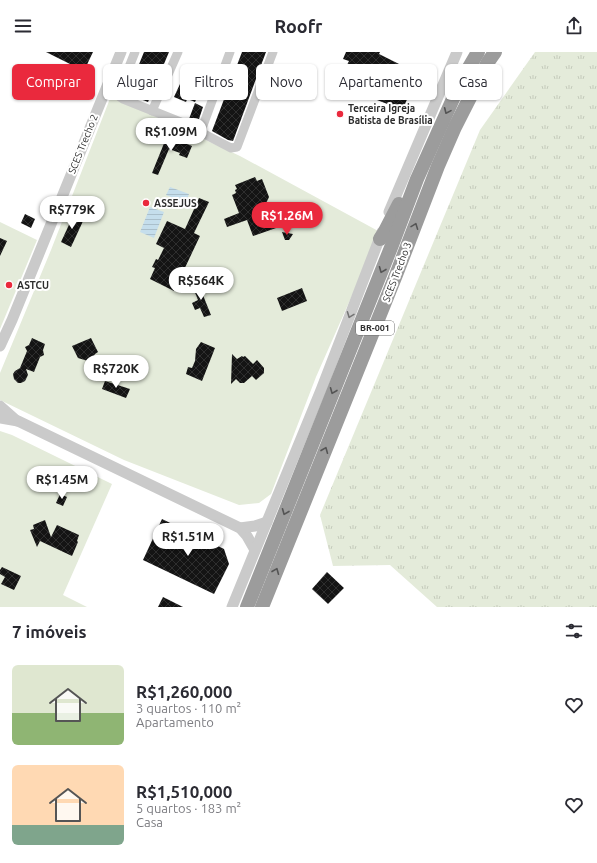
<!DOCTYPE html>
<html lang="pt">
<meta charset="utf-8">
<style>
body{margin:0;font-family:Ubuntu,sans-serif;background:#f2f2f3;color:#2b2b33;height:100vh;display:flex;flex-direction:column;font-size:15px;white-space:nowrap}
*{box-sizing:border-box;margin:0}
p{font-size:13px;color:#7c7c81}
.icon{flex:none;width:22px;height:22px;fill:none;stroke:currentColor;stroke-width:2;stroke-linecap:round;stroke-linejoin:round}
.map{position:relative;height:555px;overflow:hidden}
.details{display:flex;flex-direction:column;background:#fff;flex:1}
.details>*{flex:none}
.top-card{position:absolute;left:12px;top:12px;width:573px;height:36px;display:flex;gap:8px}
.price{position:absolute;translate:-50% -34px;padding:0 9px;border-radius:14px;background:#fff;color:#222;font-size:13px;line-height:26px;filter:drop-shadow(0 1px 2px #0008)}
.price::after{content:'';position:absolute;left:50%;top:24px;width:12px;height:9px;margin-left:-6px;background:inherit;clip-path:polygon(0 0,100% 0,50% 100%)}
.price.selected{background:#ea293d;color:#fff}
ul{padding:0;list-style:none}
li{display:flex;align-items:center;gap:12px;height:100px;padding:0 12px}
li span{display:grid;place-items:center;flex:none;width:112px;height:80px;border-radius:6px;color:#555}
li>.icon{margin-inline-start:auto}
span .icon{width:48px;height:48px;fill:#fffc;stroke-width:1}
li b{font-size:17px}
h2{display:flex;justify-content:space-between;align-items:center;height:48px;padding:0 12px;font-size:17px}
.chip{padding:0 14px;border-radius:6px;background:#fff;box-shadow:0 1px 3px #0004;font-size:14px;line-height:36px}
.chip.selected{background:#ea293d;color:#fff}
header{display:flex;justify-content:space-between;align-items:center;height:52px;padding:0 12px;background:#fff;font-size:18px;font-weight:700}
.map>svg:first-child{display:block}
</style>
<header><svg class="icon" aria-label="menu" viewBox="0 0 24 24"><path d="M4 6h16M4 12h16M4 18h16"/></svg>Roofr<svg class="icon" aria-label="share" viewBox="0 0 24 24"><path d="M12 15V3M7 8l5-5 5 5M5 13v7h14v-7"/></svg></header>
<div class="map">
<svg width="597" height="555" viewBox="0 0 597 555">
<defs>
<pattern id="grass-tufts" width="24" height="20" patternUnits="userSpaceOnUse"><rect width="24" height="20" fill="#e4ebda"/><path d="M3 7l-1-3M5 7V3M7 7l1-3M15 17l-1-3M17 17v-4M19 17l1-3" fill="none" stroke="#c4cabb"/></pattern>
<pattern id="water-rules" width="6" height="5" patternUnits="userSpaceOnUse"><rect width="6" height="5" fill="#c5deec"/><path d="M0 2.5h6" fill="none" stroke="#aabfcb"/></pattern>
<pattern id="building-cross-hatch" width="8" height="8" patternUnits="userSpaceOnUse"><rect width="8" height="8" fill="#141414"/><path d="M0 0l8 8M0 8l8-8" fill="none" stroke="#2e2e2e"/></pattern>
</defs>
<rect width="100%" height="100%" fill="#fff"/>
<path fill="url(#grass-tufts)" d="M535,0h62v555h-160l-47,-42 -57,1 -13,-51 160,-385z"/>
<g fill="#e4ebda">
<path d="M111,44l129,60 140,76 -64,145 -45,117 -12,9 -20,2 -115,-45 -124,-60v-27l51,-123z"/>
<path d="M0,170l37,18 -37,89z"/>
<path d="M0,379l12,4 100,49 -49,111 24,12h-87z"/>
</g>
<g fill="url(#water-rules)">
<path d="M170,135l19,7 -5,14 -10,-4 -3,-7 -5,-2z"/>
<path d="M150,155l14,5 -10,26 -14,-6z"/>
</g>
<g fill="url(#building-cross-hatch)">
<path d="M46,0h47l-9,19z"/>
<path d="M144,0h25l-21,50 -21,-8z"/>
<path d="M242,0h24l-33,89 -5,-1 -16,-9z"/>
<path d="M346,0h34l-1,2 44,22 -8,18h-1l-1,1 -4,-1 -6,16 -39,-15 9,-4 -16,-8 -4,7 -15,-7 11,-22 -6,-2z"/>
<path d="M196,30l6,3 -7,17 -5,-2z"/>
<path d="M180,32l11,5 -5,13 -12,-5z"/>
<path d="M195,51l8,4 -5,15 -9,-3z"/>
<path d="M167,84l25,10 -5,12 -8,-3 1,-2 -11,-4 -11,26 -6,-2z"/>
<path d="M255,125l2,4 5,-2 7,18 -10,22 12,-4 5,13 -23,8 -6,-16 -20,7 -3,-8 15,-6 -7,-18 4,-2 -1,-3 2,-1 -2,-4z"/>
<path d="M199,146l10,4 -15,31 6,3 -26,55 -24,-12 5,-11 -3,-1 4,-8 2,1 6,-12 -8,-4 11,-23 18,8z"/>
<path d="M25,162l10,5 -4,9 -10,-5z"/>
<path d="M74,162l10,5 -13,28 -10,-5z"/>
<path d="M282,180l11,2 -4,6h-4z"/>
<path d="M0,186l7,3 -7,15z"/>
<path d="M198,231l13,32 -7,2 -4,-9 -5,2 -3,-7 6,-3 -6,-15z"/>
<path d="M302,236l5,13 -25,10 -5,-13z"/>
<path d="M32,286l13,6 -2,6 1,5 -4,2 -6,15 -8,-3 2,6 -3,6 -4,2h-3l-4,-4 -1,-5 2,-3 5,-3 7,-17 -2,-4 4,-2z"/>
<path d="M91,286l7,14 -3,2 -4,8 -13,-4 -6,-12z"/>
<path d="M201,290l14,6 -13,33 -16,-7 2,-7 4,1 3,-7 1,-12z"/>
<path d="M232,302l5,5 5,-3 1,1 2,-1 8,8 4,-4 7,8v5l-8,7 -4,-4 -8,7h-4l-4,-4 -5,5z"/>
<path d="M105,329l25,8 -4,9 -24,-9z"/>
<path d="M65,419l12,6 -3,7 -12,-6z"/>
<path d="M60,442l7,3 -4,9 -7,-3z"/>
<path d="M162,467l62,30 5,15 -15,30 -71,-34z"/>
<path d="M45,468l6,17 6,-12 22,10 -2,6 1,1 -6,14 -32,-15 -3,6 -7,-17 4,-1 -1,-4z"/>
<path d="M2,515l19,9 -7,14 -13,-6 4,-7 -5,-3v-4z"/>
<path d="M327,520l17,16 -16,16 -16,-15z"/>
<path d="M163,545l20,10h-25z"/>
</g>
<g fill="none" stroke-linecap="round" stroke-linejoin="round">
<g stroke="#cacaca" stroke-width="9">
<path d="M135,0l-16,40 1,5 3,2 75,30 8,6 25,13 6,-1 36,-95"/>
<path d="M152,59l26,-59"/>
<path d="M201,79l29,-79"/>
</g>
<g stroke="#cacaca" stroke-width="11">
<path d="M389,160l68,-160"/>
<path d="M0,294l12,-26 109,-268"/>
<path d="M0,354l17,15"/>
<path d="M0,366l18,3 222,107 7,8 8,14"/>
<path d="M240,476l15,-2 12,-4"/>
<path d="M232,555l89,-217 61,-158"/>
</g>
<g stroke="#9c9c9c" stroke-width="14">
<path d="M380,187l4,-6 15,-29"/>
<path d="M247,555l145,-362 25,-66 44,-98 17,-29"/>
<path d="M262,555l134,-332 42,-109 17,-39 33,-65 7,-10"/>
</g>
</g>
<defs><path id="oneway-chevron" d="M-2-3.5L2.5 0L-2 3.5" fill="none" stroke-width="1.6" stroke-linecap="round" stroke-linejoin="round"/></defs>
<g stroke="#545454">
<use href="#oneway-chevron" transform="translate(447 59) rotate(114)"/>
<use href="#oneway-chevron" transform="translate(415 174) rotate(-69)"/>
<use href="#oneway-chevron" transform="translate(382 218) rotate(112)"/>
<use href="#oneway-chevron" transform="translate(333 339) rotate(112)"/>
<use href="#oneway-chevron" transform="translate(325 398) rotate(-68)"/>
<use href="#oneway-chevron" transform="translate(285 460) rotate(112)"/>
<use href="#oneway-chevron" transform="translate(276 519) rotate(-68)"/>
</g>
<use stroke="#747474" href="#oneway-chevron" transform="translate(350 263) rotate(111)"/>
<g fill="#ea293d" stroke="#fff" stroke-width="1.5">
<circle cx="340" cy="62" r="4"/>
<circle cx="146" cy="151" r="4"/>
<circle cx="9" cy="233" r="4"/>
</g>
<g text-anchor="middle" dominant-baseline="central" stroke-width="4" stroke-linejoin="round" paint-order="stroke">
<rect fill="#fff" stroke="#6c6c6c" stroke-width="1" x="356" y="269" width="38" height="14" rx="3"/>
<g font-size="9" font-weight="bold" fill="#2d2d2d">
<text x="375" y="276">BR-001</text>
</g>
<g font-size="10" font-weight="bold" fill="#2d2d2d" stroke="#fff" text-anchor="start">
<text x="348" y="56">Terceira Igreja<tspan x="348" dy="12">Batista de Brasília</tspan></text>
<text x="154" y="151">ASSEJUS</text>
<text x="17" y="233">ASTCU</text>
</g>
<g font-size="10" fill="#2d2d2d" stroke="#fff">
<text transform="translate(83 92) rotate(-68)">SCES Trecho 2</text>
<text transform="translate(397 220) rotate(-69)">SCES Trecho 3</text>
</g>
</g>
</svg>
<b class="price" style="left:171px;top:100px">R$1.09M</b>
<b class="price" style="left:72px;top:178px">R$779K</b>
<b class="price selected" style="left:287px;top:184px">R$1.26M</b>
<b class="price" style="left:201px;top:249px">R$564K</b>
<b class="price" style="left:116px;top:337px">R$720K</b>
<b class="price" style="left:62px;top:448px">R$1.45M</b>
<b class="price" style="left:188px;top:505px">R$1.51M</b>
<div class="top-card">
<a class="chip selected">Comprar</a>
<a class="chip">Alugar</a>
<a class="chip">Filtros</a>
<a class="chip">Novo</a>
<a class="chip">Apartamento</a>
<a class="chip">Casa</a>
</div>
</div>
<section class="details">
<h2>7 imóveis<svg class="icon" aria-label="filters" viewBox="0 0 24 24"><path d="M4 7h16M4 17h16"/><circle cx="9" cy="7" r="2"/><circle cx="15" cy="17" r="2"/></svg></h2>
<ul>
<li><span style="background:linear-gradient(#dfe7d0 60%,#8fb573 0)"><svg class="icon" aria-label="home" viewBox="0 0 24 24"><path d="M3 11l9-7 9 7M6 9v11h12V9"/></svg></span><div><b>R$1,260,000</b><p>3 quartos · 110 m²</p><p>Apartamento</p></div><svg class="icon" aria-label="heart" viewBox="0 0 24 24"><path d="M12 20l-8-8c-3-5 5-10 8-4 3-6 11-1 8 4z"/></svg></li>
<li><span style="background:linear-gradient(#ffd9b3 75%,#7fa58c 0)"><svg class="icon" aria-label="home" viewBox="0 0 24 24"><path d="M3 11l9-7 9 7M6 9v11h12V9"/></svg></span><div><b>R$1,510,000</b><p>5 quartos · 183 m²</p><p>Casa</p></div><svg class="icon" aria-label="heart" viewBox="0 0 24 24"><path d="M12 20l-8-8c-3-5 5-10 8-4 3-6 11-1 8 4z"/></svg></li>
</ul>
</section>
